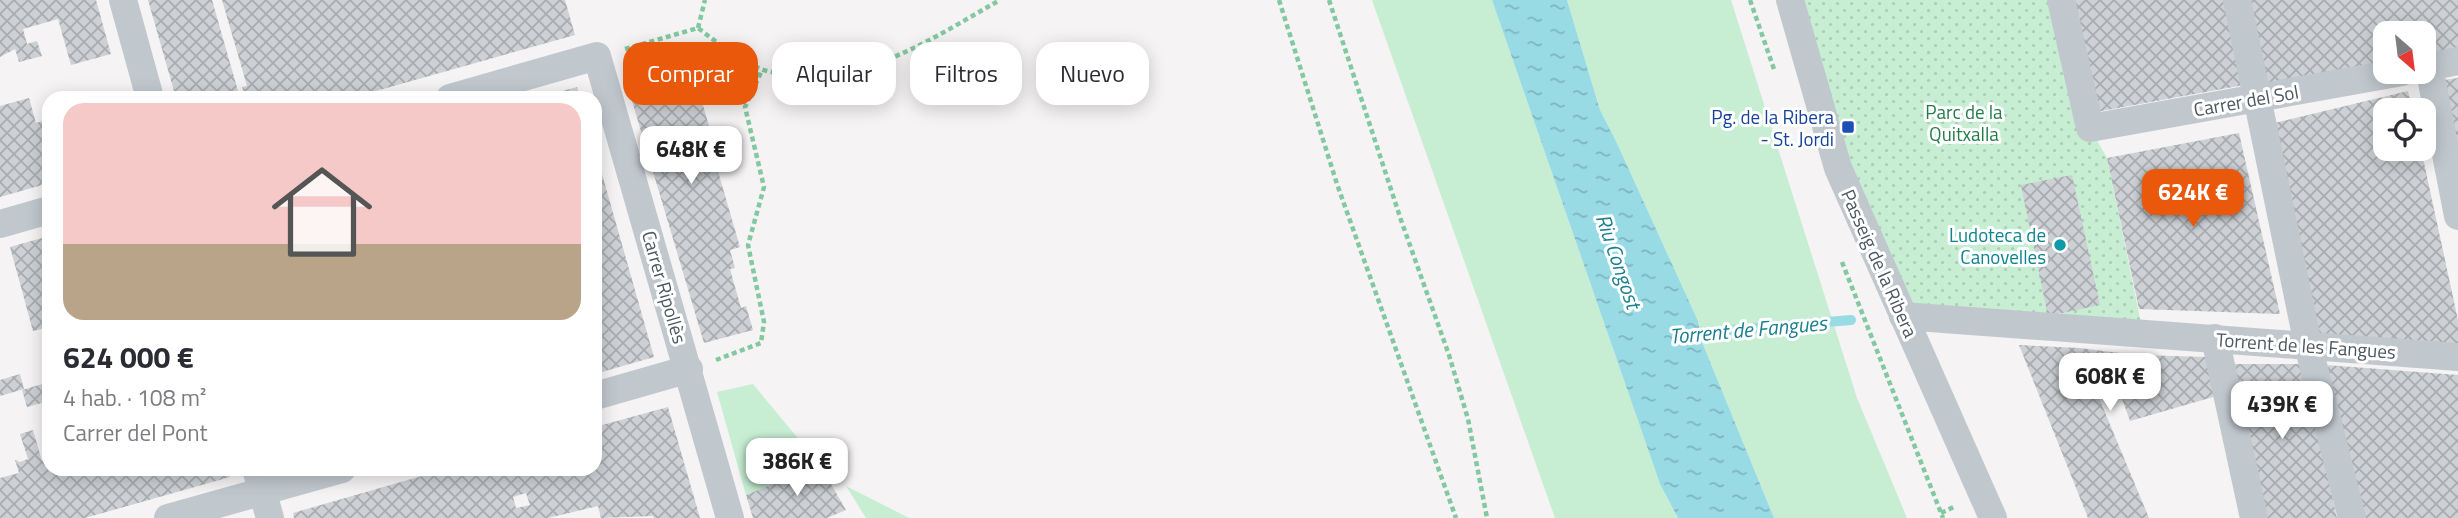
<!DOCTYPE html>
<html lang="es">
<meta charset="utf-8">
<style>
body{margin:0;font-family:"Titillium Web",sans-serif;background:#f2f2f3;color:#2b2b33;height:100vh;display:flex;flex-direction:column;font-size:26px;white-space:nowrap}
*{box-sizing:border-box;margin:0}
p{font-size:23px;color:#7c7c81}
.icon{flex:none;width:38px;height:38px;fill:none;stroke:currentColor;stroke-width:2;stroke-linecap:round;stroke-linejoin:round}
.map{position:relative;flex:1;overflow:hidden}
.details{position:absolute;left:42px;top:91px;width:560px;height:385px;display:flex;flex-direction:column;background:#fff;border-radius:21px;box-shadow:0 4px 18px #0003}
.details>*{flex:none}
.banner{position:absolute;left:623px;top:42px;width:665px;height:63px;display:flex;gap:14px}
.needle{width:46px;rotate:152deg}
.fabs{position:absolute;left:2373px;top:21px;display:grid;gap:14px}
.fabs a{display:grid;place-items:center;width:63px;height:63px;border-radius:14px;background:#fff;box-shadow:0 4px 18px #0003;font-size:35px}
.price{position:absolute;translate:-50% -60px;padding:0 16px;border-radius:14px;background:#fff;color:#222;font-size:23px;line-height:46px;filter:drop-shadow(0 2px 4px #0008)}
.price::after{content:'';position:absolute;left:50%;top:42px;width:21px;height:16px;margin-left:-10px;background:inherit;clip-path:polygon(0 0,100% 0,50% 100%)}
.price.selected{background:#ea580c;color:#fff}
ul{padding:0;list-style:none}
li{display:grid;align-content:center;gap:14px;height:371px;padding:0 21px}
li span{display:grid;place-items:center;height:217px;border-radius:21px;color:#555}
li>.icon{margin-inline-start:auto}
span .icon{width:126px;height:126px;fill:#fffc;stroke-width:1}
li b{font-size:30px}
.chip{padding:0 24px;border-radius:21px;background:#fff;box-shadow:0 4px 18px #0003;font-size:24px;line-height:63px}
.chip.selected{background:#ea580c;color:#fff}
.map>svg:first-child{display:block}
</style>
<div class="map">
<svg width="2458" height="518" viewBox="0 0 2458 518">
<defs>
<pattern id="park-dots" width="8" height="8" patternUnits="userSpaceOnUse" patternTransform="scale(1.75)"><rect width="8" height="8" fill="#c7edd3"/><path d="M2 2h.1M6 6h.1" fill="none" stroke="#adcdb8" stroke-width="1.8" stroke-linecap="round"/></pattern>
<pattern id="water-ripples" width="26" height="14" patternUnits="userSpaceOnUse" patternTransform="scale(1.75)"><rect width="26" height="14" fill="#98dbe5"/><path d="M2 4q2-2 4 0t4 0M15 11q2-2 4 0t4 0" fill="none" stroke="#7eb4bd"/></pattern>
<pattern id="building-cross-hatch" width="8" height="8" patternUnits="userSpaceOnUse" patternTransform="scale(1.75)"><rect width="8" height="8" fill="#cdd0d4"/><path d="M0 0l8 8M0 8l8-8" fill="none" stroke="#a9acaf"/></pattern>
</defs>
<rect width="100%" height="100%" fill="#f5f3f3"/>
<g fill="#c7edd3">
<path d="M1372,0h120l168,484 18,34h-123z"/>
<path d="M1567,0h164l126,398 50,120h-133l-72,-176 -4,-21 -83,-182 -15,-29z"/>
<path d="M753,384l67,81 -74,30 -29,-103z"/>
<path d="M846,486l63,32h-43z"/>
</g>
<path fill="url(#park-dots)" d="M1799,0h262l29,128 17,30 36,175 -230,-17 -65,-159z"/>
<path fill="url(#water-ripples)" d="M1492,0h75l33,110 15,29 83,182 4,21 72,176h-96l-18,-34z"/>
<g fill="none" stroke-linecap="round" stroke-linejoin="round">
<path stroke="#98dbe5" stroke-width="10" d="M1686,334l165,-14"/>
</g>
<g fill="url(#building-cross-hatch)" fill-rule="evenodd">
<path d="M0,0h96l15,54 -40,11 -13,-46 -35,10 4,15 10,-3 5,15 -23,6 -4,-13 -15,8z"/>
<path d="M148,0h64l28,98h-64z"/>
<path d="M222,0h343l10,35 -224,63h-105l-4,-11 5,-1z"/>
<path d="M2072,0h155l17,85 -148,27z"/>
<path d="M2250,0h208v50l-34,7v-24h-39v32l-117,23z"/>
<path d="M708,49l10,33 -20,6 23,79 -4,1 23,79 -10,3 5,18 -5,1 11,39 5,-2 7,24 -49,13 -80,-269z"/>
<path d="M2458,78v70l-15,-68z"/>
<path d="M577,87l3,11h-39v-1z"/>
<path d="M96,91l2,7h-18v-2z"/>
<path d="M2408,91l4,19h-27v39h36l37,171v28l-141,-8 -47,-216z"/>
<path d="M29,98l7,25 13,-4v64l-49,14v-91z"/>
<path d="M2239,133l41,181 -141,-5 -32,-151z"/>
<path d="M596,153l58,204 -59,17 2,-78z"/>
<path d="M2072,175l28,130 -52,11 -27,-131z"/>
<path d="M49,236v91l-16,4 -23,-84z"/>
<path d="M2019,345l60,3 57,7 73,2 11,38 -90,26 -13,-36 -23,1 55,132h-61z"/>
<path d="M2228,364h75l34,154h-77z"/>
<path d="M2326,365l132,10v143h-97z"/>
<path d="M20,374l4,15 -24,7v-16z"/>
<path d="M49,382v19l-22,6 -5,-17z"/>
<path d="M668,407l32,111h-46l-1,-2 -52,2 -3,-12 -50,12h-254l-1,-5 153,-44h149v-42zM526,493l4,12 -14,3 -3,-11z"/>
<path d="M33,430l9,31 7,-2v10h179l2,8 -145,41h-85v-40l19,-5 -4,-13 5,2 8,-3 -8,-25z"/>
<path d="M820,465l3,5 -17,8 1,4 18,-8 21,36 -19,8h-74l-7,-23z"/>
</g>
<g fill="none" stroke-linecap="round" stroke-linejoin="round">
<g stroke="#82c8a0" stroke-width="4.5" stroke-dasharray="5 3.5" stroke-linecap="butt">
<path d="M1279,0l58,184 119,334"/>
<path d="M1329,0l72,220 48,135 19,64 19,99"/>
<path d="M1750,0l25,72"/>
<path d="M698,28l7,-28"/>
<path d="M625,49l73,-21c20,15 40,32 63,41 7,3 18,4 26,5 77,12 149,-38 213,-74"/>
<path d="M1842,262l101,256"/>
<path d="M716,360l45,-17 3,-21 -16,-77 16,-58 -19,-80 17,-37"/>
<path d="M1941,513l15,-7"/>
</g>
<g stroke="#c0c8ce" stroke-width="28">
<path d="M123,0l27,98"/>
<path d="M1790,0l48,168 155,350"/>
<path d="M2061,0l29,128 312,-56"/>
<path d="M2237,0l71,345 44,173"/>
<path d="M2429,67l29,149"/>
<path d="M2424,68l34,-7"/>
<path d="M450,98l147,-42 133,462"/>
<path d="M0,224l49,-14"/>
<path d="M1903,316l555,41"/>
<path d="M2215,338l39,180"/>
<path d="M595,396l94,-27"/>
<path d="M256,469l14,49"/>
<path d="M168,518l174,-49"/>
</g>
</g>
<rect fill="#1a4fb4" stroke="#fff" stroke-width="2.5" x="1841" y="120" width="14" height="14" rx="3.5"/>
<circle fill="#0f9aa8" stroke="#fff" stroke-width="2.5" cx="2060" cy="245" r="7"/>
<g text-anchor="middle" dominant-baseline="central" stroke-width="6" stroke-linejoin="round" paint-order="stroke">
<g font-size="19" fill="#4c575f" stroke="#fff">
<text transform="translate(2246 100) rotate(-10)">Carrer del Sol</text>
<text transform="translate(1880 263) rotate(66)">Passeig de la Ribera</text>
<text transform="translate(665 287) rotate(74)">Carrer Ripollès</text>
<text transform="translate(2306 345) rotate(4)">Torrent de les Fangues</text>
</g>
<g font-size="19" fill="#217c48" stroke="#fff">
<text x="1964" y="111">Parc de la<tspan x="1964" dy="22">Quitxalla</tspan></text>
</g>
<g font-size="19" fill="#164399" stroke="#fff" text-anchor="end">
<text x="1834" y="116">Pg. de la Ribera<tspan x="1834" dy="22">- St. Jordi</tspan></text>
</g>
<g font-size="19" fill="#0d838f" stroke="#fff" text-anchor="end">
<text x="2046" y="234">Ludoteca de<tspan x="2046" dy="22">Canovelles</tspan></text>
</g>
<g font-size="21" font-style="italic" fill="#197e8d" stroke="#fff">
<text transform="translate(1619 261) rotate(71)">Riu Congost</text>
<text transform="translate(1748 329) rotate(-5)">Torrent de Fangues</text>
</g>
</g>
</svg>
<div class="fabs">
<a><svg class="needle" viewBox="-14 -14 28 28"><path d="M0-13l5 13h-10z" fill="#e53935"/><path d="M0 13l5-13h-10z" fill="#7c7c81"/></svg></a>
<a><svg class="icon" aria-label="locate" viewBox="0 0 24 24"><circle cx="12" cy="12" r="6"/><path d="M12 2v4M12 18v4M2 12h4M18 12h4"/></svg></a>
</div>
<b class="price" style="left:691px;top:186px">648K €</b>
<b class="price selected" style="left:2193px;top:229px">624K €</b>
<b class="price" style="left:2110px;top:413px">608K €</b>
<b class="price" style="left:2282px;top:441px">439K €</b>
<b class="price" style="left:797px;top:498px">386K €</b>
<div class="banner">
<a class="chip selected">Comprar</a>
<a class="chip">Alquilar</a>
<a class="chip">Filtros</a>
<a class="chip">Nuevo</a>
</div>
<section class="details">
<ul>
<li><span style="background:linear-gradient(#f6c9c9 65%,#b9a48a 0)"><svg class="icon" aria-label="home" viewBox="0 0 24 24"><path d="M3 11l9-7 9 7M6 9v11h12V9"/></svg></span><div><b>624 000 €</b><p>4 hab. · 108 m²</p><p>Carrer del Pont</p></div></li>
</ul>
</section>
</div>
